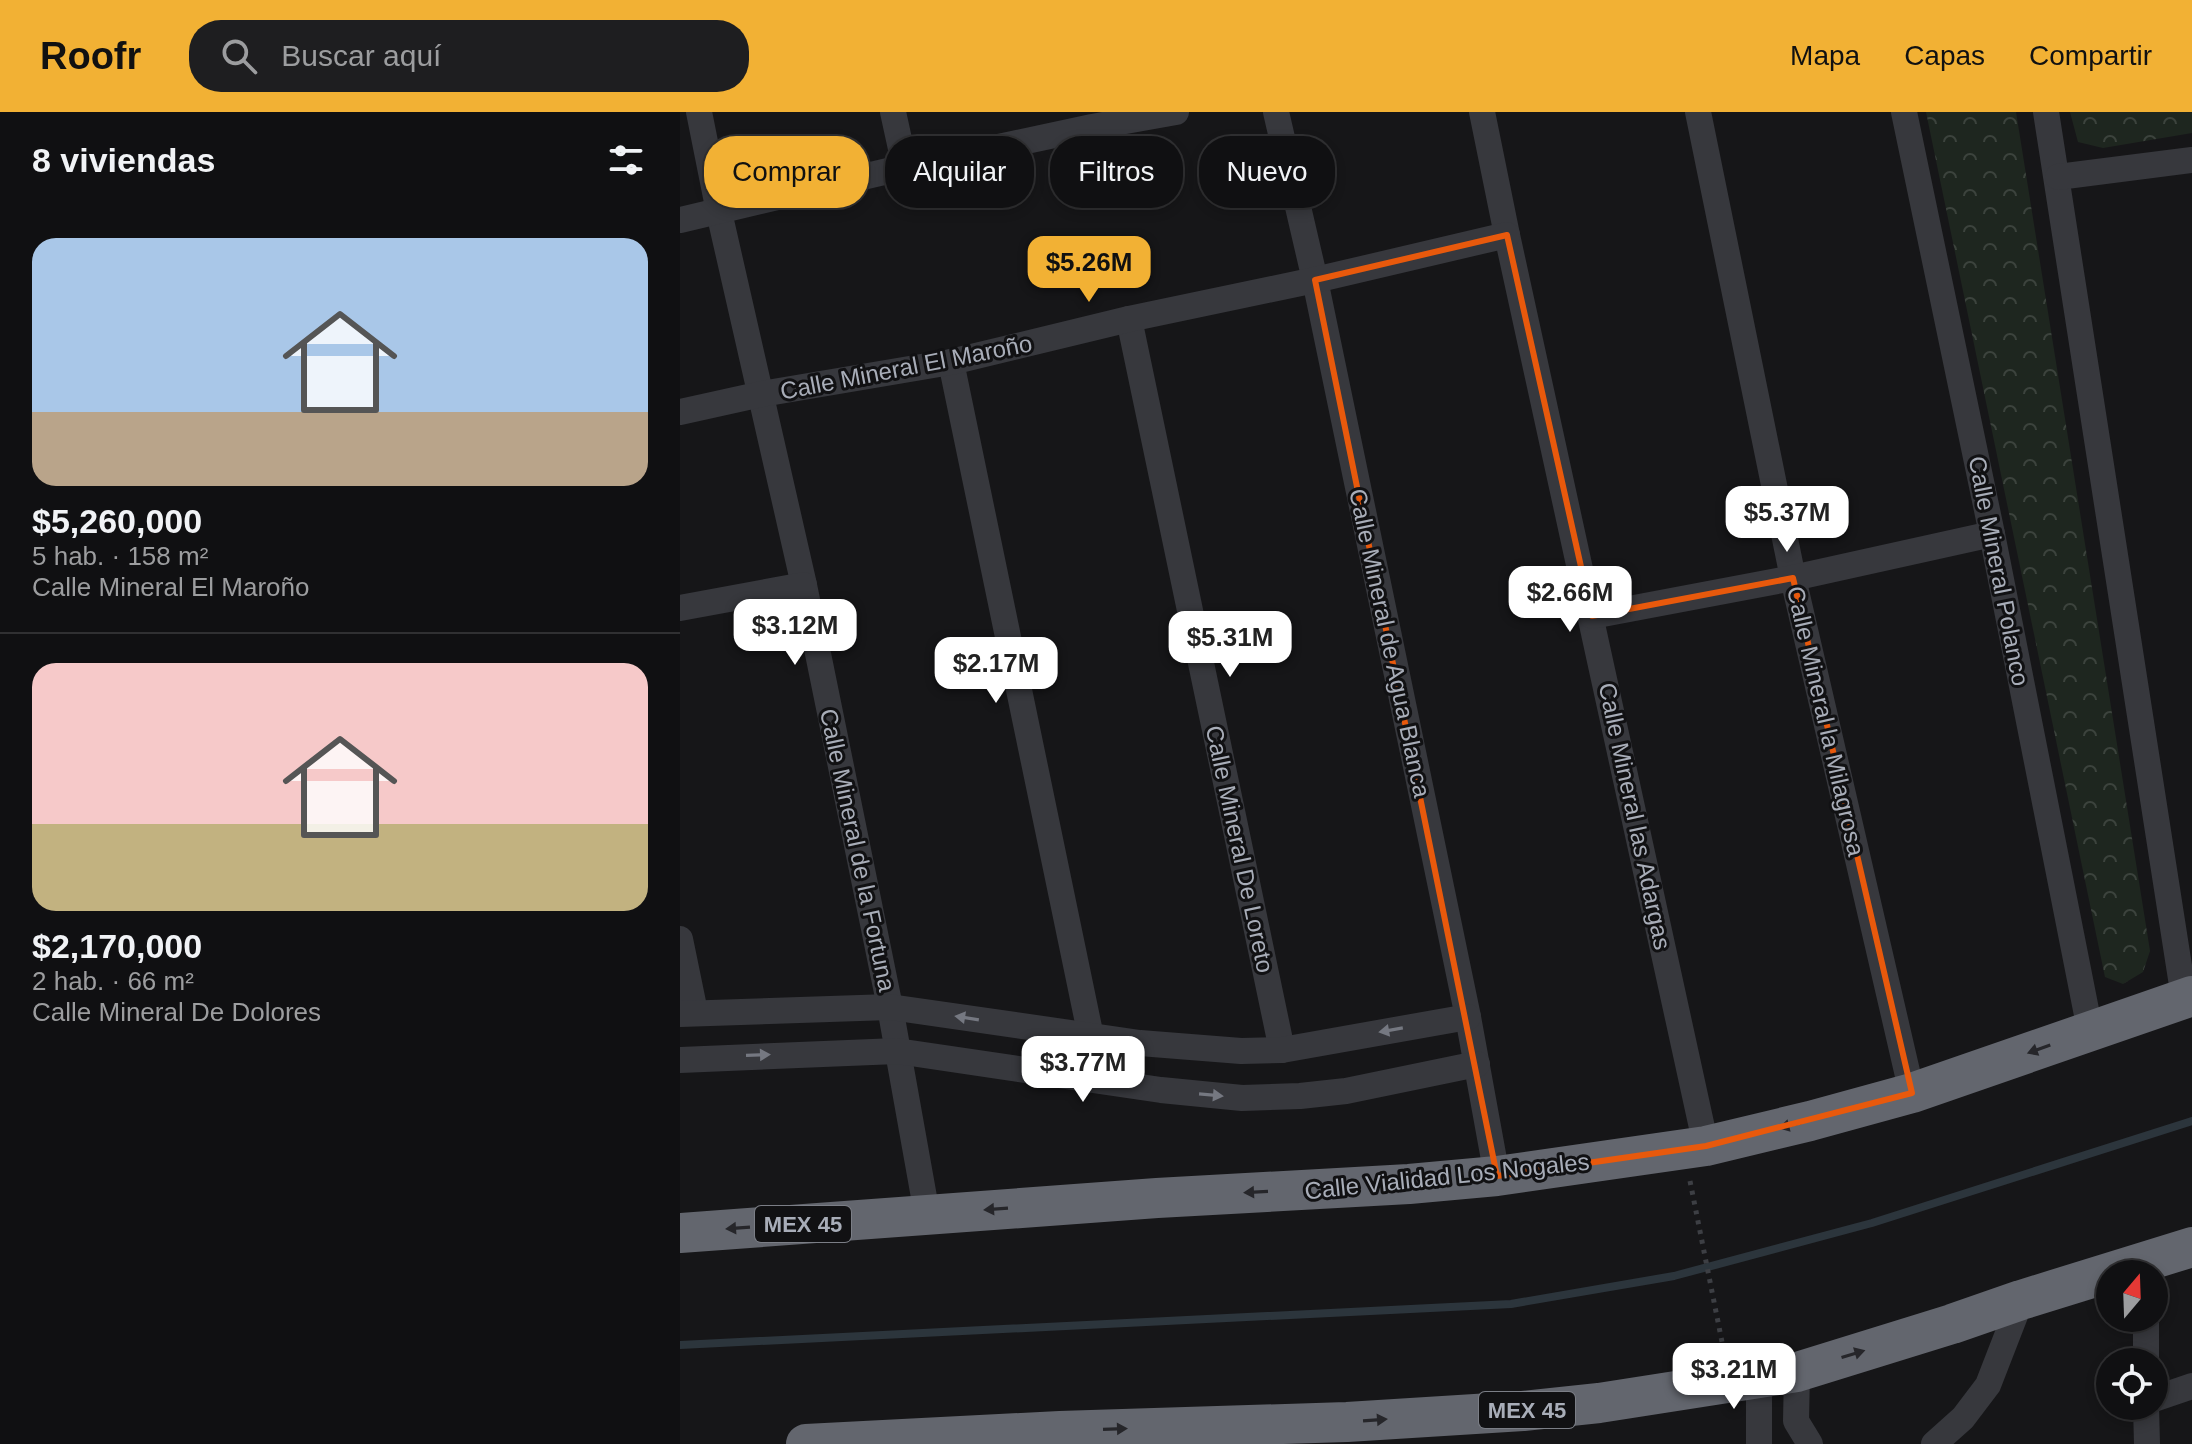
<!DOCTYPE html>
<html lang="es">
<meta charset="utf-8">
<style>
body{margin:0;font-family:Arial,sans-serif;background:#1e1e20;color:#f1f3f6;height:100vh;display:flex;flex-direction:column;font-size:30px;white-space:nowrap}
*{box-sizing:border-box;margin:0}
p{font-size:26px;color:#9c9d9f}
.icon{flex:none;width:44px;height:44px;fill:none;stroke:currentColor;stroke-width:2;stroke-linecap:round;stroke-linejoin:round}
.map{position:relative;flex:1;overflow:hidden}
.panel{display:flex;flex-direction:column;background:#101012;width:680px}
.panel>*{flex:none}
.banner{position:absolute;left:24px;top:24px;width:760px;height:72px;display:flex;gap:16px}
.needle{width:52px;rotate:19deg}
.fabs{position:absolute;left:1416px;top:1148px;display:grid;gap:16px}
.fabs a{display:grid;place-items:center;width:72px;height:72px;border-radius:50%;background:#101012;box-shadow:0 4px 12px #0003,0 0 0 2px #303032;font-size:40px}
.price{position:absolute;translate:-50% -68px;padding:0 18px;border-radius:16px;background:#fff;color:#222;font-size:26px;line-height:52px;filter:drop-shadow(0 2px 4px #0008)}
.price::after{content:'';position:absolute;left:50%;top:48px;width:24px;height:18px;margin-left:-12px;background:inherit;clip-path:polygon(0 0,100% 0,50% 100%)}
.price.active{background:#f2b134;color:#111}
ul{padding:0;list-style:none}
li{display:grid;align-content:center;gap:16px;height:424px;padding:0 32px}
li+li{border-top:2px solid #303032}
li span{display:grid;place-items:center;height:248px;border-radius:24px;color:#555}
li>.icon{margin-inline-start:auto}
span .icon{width:144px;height:144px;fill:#fffc;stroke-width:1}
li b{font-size:34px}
h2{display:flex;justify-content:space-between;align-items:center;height:96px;padding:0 32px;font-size:34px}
.chip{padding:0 28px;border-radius:32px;background:#101012;box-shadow:0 4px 12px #0003,0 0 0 2px #303032;font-size:28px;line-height:72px}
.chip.active{background:#f2b134;color:#111}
header{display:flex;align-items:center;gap:48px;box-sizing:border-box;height:112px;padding:0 40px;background:#f2b134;color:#111}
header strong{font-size:38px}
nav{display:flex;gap:44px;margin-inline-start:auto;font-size:28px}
.search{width:560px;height:72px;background:#1e1e20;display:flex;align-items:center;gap:20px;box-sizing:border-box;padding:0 28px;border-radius:32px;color:#9c9d9f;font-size:30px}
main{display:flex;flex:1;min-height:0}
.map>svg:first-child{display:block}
</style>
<header>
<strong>Roofr</strong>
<div class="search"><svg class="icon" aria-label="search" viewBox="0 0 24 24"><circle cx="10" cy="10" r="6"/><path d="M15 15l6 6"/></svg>Buscar aquí</div>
<nav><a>Mapa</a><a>Capas</a><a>Compartir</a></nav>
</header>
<main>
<section class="panel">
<h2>8 viviendas<svg class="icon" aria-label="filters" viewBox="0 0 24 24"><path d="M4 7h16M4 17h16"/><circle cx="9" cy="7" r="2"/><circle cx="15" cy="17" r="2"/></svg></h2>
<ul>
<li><span style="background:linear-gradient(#a9c7e8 70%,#b9a48a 0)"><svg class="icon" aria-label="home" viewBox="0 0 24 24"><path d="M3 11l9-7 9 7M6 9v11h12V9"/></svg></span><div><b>$5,260,000</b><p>5 hab. · 158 m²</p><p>Calle Mineral El Maroño</p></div></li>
<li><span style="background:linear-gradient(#f6c9c9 65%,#c2b280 0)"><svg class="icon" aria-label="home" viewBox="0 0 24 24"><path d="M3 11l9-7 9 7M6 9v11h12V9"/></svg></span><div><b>$2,170,000</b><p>2 hab. · 66 m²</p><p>Calle Mineral De Dolores</p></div></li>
</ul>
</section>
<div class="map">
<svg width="1512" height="1332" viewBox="0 0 1512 1332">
<defs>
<pattern id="forest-crowns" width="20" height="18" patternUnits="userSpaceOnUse" patternTransform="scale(2)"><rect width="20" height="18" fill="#1e261f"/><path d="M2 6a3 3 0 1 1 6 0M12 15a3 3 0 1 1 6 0" fill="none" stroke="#3c433d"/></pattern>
</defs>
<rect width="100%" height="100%" fill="#161618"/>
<g fill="url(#forest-crowns)">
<path d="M1246,0h90l134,839 -7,21 -20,12 -18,-7z"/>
<path d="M1390,0h122v21l-89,15 -25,-6z"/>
</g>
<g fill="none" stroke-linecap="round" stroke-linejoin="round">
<path stroke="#2c353c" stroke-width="8" d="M0,1233l831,-41 163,-28 198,-53 320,-102"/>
<path stroke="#3d3f44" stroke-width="5" stroke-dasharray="4 6" stroke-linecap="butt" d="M1010,1069l34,171"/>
<g stroke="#37383d" stroke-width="26">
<path d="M19,0l20,100 85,373 86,422 37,207"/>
<path d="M213,0l12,55"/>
<path d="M596,0l39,168 153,737 29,159"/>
<path d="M802,0l25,123 199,911"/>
<path d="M1018,0l95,466 119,515"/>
<path d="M1224,0l88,422 98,496"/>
<path d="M1366,0l138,886"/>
<path d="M1378,65l134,-17"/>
<path d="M0,108l225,-53 187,-40 84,-15"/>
<path d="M449,207l153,731"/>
<path d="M271,250l140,675"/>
<path d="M0,300l82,-18 189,-32 178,-43 186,-39 192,-45"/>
<path d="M0,496l124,-23"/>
<path d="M912,504l201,-38 199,-44"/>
<path d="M0,827l15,73"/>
<path d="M0,902l210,-7 250,36 101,8 41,-1 186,-33"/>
<path d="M0,948l217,-9 264,39 81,8 58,-2 46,-5 131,-27"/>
<path d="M1466,1206v44"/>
<path d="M1117,1260l-1,49 14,23"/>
<path d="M1079,1266v66"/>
<path d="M1474,1287l38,-13"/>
<path d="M1466,1294l1,38"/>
<path d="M1254,1332l29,-26 25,-33 33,-85"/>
</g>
<g stroke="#63666e" stroke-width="40">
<path d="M0,1121l477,-35 252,-14 88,-8 209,-30 104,-25 102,-28 280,-97"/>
<path d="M126,1332l254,-13 287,-9 176,-11 76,-8 198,-31 155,-48 69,-24 171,-53"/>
</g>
</g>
<defs><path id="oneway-solid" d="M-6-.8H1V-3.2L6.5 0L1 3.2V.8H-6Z" transform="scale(2)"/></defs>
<g fill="#757881">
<use href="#oneway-solid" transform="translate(287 906) rotate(-171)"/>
<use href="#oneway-solid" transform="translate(711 918) rotate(170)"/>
<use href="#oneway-solid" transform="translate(78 943) rotate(-2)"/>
<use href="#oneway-solid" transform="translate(531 983) rotate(5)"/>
</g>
<g fill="#26262a">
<use href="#oneway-solid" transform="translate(1359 937) rotate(160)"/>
<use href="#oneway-solid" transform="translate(1111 1013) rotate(166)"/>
<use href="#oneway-solid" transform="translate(576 1080) rotate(177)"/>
<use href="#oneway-solid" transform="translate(316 1097) rotate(176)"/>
<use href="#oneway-solid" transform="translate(58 1116) rotate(176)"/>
<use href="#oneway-solid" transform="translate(1173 1242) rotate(-17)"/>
<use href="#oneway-solid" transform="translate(695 1308) rotate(-4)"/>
<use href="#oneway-solid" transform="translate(435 1317) rotate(-2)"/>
</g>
<path fill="none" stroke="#e8590c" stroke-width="6" stroke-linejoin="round" d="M827,123l85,381 201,-38 119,515 -206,53 -209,30 -182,-896z"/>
<g text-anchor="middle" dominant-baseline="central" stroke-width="6" stroke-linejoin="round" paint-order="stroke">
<g fill="#111113" stroke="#7b7e86" stroke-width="2">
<rect x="75" y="1094" width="96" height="36" rx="6"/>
<rect x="799" y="1280" width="96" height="36" rx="6"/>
</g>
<g font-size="22" font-weight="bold" fill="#a8adb8">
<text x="123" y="1112">MEX 45</text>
<text x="847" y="1298">MEX 45</text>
</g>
<g font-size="24" fill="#a8adb8" stroke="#111113">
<text transform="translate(226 255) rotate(-11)">Calle Mineral El Maroño</text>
<text transform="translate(1319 459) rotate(79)">Calle Mineral Polanco</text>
<text transform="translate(710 531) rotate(78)">Calle Mineral de Agua Blanca</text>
<text transform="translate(1146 609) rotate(77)">Calle Mineral la Milagrosa</text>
<text transform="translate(955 704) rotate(78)">Calle Mineral las Adargas</text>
<text transform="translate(560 737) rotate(78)">Calle Mineral De Loreto</text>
<text transform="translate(178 738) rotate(78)">Calle Mineral de la Fortuna</text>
<text transform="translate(767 1064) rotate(-6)">Calle Vialidad Los Nogales</text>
</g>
</g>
</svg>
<div class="fabs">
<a><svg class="needle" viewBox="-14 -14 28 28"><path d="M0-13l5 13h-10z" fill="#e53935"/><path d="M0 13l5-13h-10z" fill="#9c9d9f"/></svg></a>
<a><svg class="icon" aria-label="locate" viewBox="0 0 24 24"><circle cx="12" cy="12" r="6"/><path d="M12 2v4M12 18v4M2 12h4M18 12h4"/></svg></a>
</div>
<b class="price active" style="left:409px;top:192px">$5.26M</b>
<b class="price" style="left:1107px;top:442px">$5.37M</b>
<b class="price" style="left:890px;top:522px">$2.66M</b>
<b class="price" style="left:115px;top:555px">$3.12M</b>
<b class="price" style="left:550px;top:567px">$5.31M</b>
<b class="price" style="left:316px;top:593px">$2.17M</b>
<b class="price" style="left:403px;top:992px">$3.77M</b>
<b class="price" style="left:1054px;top:1299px">$3.21M</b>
<div class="banner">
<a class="chip active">Comprar</a>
<a class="chip">Alquilar</a>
<a class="chip">Filtros</a>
<a class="chip">Nuevo</a>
</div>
</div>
</main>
